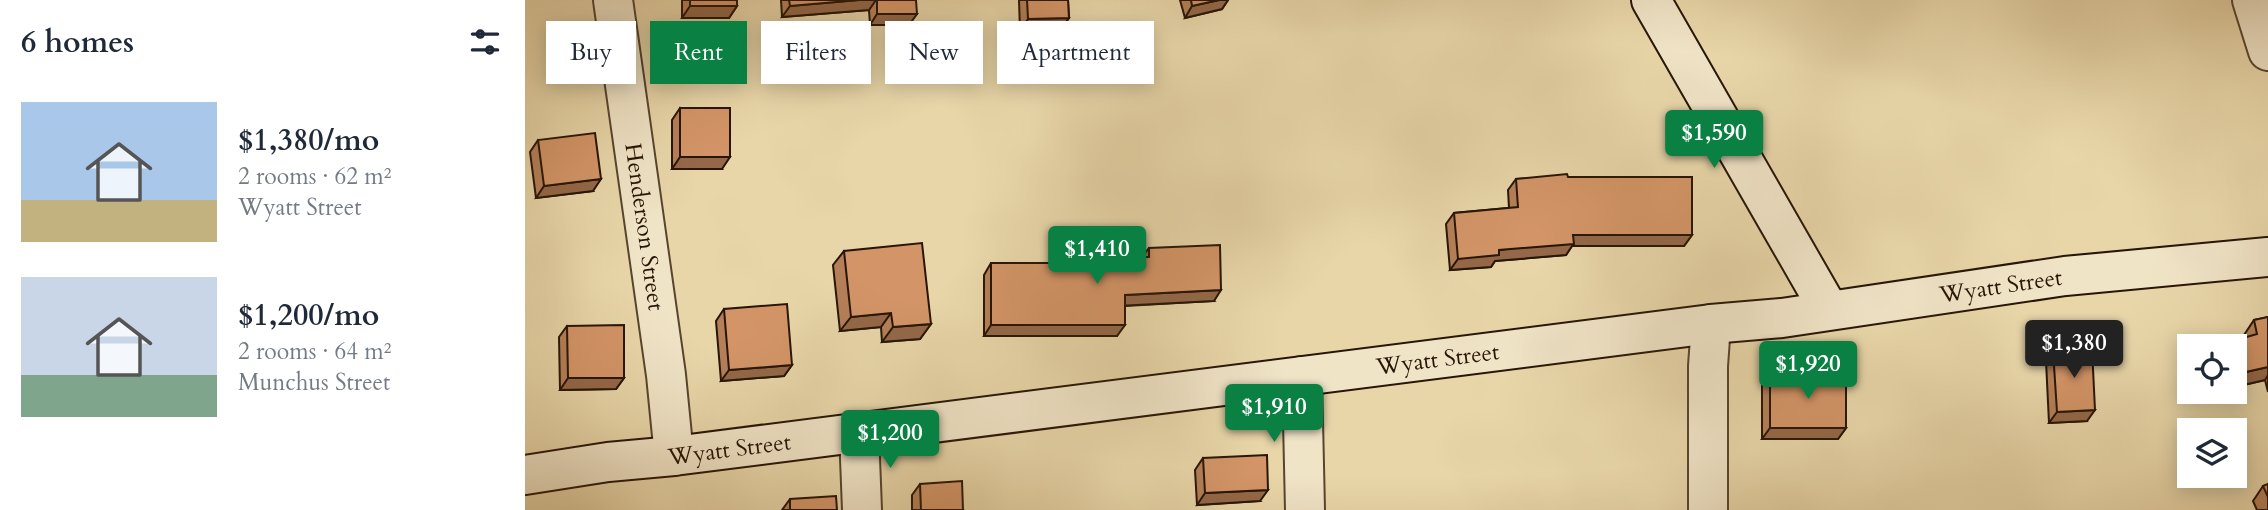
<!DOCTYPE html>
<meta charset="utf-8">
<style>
body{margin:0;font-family:Cardo,serif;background:#f6f6f7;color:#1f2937;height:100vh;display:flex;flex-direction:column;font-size:26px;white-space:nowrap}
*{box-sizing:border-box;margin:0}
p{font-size:23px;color:#747a83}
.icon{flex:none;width:38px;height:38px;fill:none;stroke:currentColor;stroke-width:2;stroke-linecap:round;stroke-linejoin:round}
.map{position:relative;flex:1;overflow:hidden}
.sheet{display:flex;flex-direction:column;background:#fff;width:525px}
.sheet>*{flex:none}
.guide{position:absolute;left:21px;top:21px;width:665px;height:63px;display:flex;gap:14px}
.buttons{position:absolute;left:1652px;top:334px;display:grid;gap:14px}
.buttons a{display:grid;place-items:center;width:70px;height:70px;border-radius:0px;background:#fff;box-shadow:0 4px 18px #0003;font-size:35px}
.price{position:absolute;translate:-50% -60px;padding:0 16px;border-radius:7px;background:#0b8043;color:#fff;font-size:23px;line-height:46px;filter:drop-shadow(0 2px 4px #0008)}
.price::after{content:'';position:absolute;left:50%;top:42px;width:21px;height:16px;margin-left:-10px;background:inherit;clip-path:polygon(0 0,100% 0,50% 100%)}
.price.on{background:#222;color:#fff}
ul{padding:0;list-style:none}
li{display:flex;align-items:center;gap:21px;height:175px;padding:0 21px}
li span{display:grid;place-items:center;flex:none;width:196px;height:140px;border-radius:0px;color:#555}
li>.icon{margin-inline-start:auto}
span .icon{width:84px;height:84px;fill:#fffc;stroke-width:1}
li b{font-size:30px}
h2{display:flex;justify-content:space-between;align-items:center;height:84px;padding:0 21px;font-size:30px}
.tag{padding:0 24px;border-radius:0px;background:#fff;box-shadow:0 4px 18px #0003;font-size:24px;line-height:63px}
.tag.on{background:#0b8043;color:#fff}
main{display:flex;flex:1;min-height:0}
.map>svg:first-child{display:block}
</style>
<main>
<section class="sheet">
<h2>6 homes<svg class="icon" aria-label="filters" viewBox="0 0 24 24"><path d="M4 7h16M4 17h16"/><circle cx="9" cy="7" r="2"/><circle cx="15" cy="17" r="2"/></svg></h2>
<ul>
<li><span style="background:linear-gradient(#a9c7e8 70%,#c2b280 0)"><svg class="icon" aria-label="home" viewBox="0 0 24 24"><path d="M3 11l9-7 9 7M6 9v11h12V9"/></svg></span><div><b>$1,380/mo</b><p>2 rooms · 62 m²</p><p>Wyatt Street</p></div></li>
<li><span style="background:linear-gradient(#c9d6e8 70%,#7fa58c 0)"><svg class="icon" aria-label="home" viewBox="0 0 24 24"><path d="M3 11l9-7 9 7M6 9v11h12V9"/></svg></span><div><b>$1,200/mo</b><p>2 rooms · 64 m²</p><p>Munchus Street</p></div></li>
</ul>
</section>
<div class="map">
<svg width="1743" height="510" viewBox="0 0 1743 510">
<rect width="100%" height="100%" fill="#e8d6a9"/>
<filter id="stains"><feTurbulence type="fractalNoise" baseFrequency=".00286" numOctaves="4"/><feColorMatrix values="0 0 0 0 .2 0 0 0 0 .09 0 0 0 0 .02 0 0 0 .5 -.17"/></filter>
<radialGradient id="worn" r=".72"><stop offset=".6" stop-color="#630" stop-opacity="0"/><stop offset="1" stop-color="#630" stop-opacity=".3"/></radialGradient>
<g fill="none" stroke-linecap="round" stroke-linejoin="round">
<defs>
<g id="street">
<path id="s1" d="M88,0l53,375 8,81"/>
<path d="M1727,0l16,51"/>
<path d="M777,376l3,134"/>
<path d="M334,432l3,78"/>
<path d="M1183,510v-144l3,-42"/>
</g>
<g id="secondary">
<path d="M1126,0l178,310"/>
<path id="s2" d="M0,475l83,-13 66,-6 1037,-132 71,-6 283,-42 203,-19"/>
</g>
</defs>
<use href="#street" stroke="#57452f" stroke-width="42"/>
<use href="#secondary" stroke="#271506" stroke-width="42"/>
<use href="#street" stroke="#f0e4c7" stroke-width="38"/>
<use href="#secondary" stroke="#f0e4c7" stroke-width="38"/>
</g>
<g fill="#b58059" stroke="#271506" stroke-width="2">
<path d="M157,0h55v6l-8,12h-47z"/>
<path d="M256,0h135l-7,25h-39l-1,-15 -87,7z"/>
<path d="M494,0h49l1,18 -8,11 -41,2z"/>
<path d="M655,0h48l-6,9 -37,9z"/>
<path d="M155,108l42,61h-50v-49z"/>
<path d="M13,140l55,51 -57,7 -6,-46z"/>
<path d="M1043,177l124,58 -8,11h-112l-6,9 -71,6 -4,6 -41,3 -4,-46 8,-11 55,-5 -1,-18 8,-11z"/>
<path d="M624,248l65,53 -89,5 -8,30h-133v-61l7,-12h77l4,-6h70z"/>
<path d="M319,251l87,73 -11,15 -38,3 -1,-15 -41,4 -7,-66z"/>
<path d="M199,309l68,56 -8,11 -63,5 -5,-60z"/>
<path d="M1743,317v75l-3,-12 -30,7v-41h-10l4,-4 15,-4v-3l10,-15z"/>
<path d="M42,326l57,52 -8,11 -56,1 -1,-53z"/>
<path d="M1528,350l34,71 -38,2 -3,-62z"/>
<path d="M1245,374l76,54 -8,11h-76v-54z"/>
<path d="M678,458l57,43 -63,4 -2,-35z"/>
<path d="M395,484l43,26h-51v-15z"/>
<path d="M1743,484v26h-11l-4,-9 10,-15z"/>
<path d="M265,499l47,11h-55z"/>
</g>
<g fill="#946848" stroke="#271506" stroke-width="2">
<path d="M334,0h17l-7,10 -87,7 8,-11z"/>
<path d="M694,0h9l-6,9 -37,9 7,-12z"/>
<path d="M165,6h47l-8,12h-47z"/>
<path d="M352,14h40l-8,11h-39z"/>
<path d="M544,18l-8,11 -41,2 8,-12z"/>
<path d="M155,157h50l-8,12h-50z"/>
<path d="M76,179l-8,12 -57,7 8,-12z"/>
<path d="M1048,235h119l-8,11h-112l-6,9 -71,6 -4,6 -41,3 8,-11z"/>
<path d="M696,290l-7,11 -97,5 8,-11z"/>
<path d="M366,313l-10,14 -41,4 11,-14z"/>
<path d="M406,324l-11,15 -38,3 11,-15z"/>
<path d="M466,325h134l-8,11h-133z"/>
<path d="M267,365l-8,11 -63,5 8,-11z"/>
<path d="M1743,367v8l-3,5 -30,7v-10l2,-3z"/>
<path d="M43,378h56l-8,11 -56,1z"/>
<path d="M1570,410l-8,11 -38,2 8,-11z"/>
<path d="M1245,428h76l-8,11h-76z"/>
<path d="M743,490l-8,11 -63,4 8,-12z"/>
</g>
<g fill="#d39567" stroke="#271506" stroke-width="2">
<rect x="165" y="0" width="47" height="6"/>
<path d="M264,0h70l-69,6z"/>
<path d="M352,0h39l1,14h-40z"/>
<path d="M502,0h41l1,18 -41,1z"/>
<path d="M666,0h28l-27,6z"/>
<rect x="155" y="108" width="50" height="49"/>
<path d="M70,133l6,46 -57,7 -6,-46z"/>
<path d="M1042,174l1,3h124v58h-119l1,9 -75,6v5l-41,4 -4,-46 64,-6 -2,-28z"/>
<path d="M397,243l9,81 -38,3 -2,-14 -40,4 -7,-66z"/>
<path d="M695,245l1,45 -96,5v30h-134v-62h81v-6h77v-9z"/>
<path d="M262,304l5,61 -63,5 -5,-61z"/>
<path d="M1743,317v50l-31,7 -2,-8v-20h-5l-1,-4 28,-8 -3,-14z"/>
<path d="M99,325v53h-56l-1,-52z"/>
<path d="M1567,348l3,62 -38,2 -4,-62z"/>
<rect x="1245" y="374" width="76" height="54"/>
<path d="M742,455l1,35 -63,3 -2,-35z"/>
<path d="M437,481l1,29h-42l-1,-26z"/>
<path d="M1743,484v13l-5,-11z"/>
<path d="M311,496l1,14h-47v-11z"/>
</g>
<g text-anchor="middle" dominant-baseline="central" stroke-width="5" stroke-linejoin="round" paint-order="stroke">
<g font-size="23" fill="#271506" stroke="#f0e4c7">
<text stroke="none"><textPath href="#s1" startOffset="229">Henderson Street</textPath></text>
<text stroke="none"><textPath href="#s2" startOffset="1488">Wyatt Street</textPath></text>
<text stroke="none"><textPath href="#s2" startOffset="920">Wyatt Street</textPath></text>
<text stroke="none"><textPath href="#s2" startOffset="206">Wyatt Street</textPath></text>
</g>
</g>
<rect width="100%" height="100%" filter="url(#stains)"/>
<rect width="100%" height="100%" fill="url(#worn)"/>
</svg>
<div class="buttons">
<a><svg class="icon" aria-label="locate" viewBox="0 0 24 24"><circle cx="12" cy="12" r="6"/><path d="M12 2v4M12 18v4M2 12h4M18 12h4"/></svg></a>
<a><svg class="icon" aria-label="layers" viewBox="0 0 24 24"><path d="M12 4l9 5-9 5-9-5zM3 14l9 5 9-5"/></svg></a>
</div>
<b class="price" style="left:1189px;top:170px">$1,590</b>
<b class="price" style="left:572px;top:286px">$1,410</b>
<b class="price on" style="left:1549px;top:380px">$1,380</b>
<b class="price" style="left:1283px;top:401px">$1,920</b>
<b class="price" style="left:749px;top:444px">$1,910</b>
<b class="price" style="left:365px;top:470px">$1,200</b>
<div class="guide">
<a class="tag">Buy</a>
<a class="tag on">Rent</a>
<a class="tag">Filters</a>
<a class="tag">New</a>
<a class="tag">Apartment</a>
</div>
</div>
</main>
